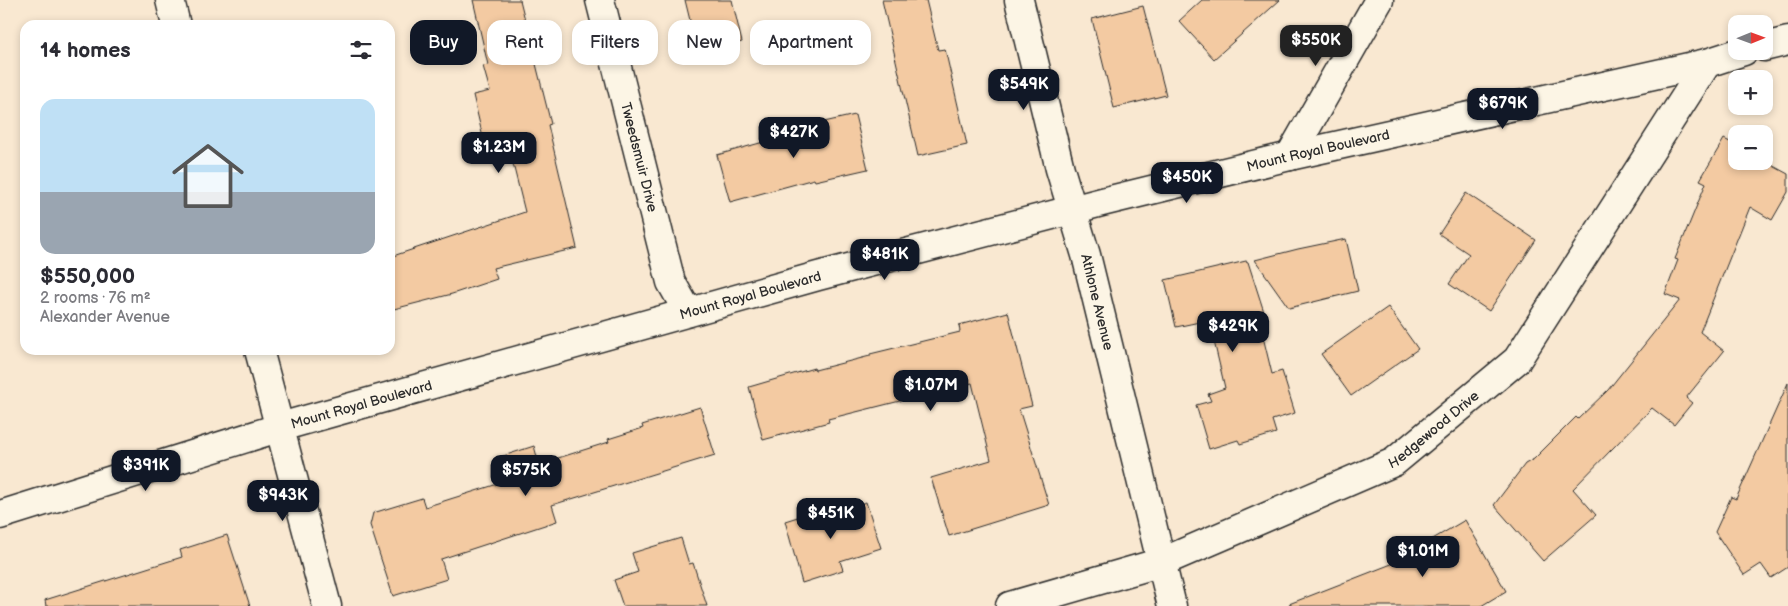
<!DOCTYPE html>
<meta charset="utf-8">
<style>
body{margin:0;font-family:"Balsamiq Sans",sans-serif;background:#f7f7f7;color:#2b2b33;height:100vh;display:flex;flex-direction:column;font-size:19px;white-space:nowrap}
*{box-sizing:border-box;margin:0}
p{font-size:16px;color:#7c7c81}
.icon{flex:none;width:28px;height:28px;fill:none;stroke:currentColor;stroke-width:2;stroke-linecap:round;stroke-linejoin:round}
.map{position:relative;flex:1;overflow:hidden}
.drawer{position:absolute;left:20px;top:20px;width:375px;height:335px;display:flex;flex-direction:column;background:#fff;border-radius:15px;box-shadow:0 2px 8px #0003}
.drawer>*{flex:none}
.guide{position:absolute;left:410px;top:20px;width:475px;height:45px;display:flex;gap:10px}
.needle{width:32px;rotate:89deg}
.fabs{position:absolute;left:1728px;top:15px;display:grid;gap:10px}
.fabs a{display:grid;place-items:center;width:45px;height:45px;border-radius:10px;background:#fff;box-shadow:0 2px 8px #0003;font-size:25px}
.price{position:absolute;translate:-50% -42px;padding:0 11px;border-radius:10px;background:#111827;color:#fff;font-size:16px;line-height:32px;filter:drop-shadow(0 1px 2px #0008)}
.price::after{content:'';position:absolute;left:50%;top:30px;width:15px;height:11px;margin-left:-8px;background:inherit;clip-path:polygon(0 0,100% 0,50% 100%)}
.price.on{background:#222;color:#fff}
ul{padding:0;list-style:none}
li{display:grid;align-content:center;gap:10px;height:265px;padding:0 20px}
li+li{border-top:1px solid #e1e1e2}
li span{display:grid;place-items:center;height:155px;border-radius:15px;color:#555}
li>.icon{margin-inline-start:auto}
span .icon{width:90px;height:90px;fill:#fffc;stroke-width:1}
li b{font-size:21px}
h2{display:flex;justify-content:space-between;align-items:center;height:60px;padding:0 20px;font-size:21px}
.tag{padding:0 18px;border-radius:15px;background:#fff;box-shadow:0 2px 8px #0003;font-size:18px;line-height:45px}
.tag.on{background:#111827;color:#fff}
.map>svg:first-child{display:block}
</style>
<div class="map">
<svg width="1788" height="606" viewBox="0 0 1788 606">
<rect width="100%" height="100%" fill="#f9e8d1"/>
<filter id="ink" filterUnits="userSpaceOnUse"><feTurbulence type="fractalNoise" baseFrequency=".02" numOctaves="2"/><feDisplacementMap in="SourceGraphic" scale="10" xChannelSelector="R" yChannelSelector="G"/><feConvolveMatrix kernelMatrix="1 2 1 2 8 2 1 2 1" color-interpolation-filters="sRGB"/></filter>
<g filter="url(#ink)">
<g fill="#f3caa2" stroke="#2b2b2b">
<path d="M473,0h47l31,124 -3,1 29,123 -84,20 4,11 -45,15 -62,16v-53l135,-45 -19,-76 -22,6 -11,-47 17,-4 -7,-25 5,-1z"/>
<path d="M685,0h47l10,42 -44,11z"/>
<path d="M882,0h44l12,50 7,-1 22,96 -49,11z"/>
<path d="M1202,0h78l-66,59 -35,-38z"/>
<path d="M1143,6l23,89 -52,13 -22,-89z"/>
<path d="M855,115l13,54 -53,12 -1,-2 -84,23 -13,-47 86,-24 -1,-4z"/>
<path d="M1724,139l12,6v16h28l24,13v18l-16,28 -22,-13 -50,125 24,19 -38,47 6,5 -18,22 -22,-17 -79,81 23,26 -53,46 -49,-56 31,-41 9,-5 42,-42 2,2 30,-29 72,-90 -15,-6 13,-34 -3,-1 31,-76 -6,-3z"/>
<path d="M1466,193l70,47 -47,71 -40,-27 20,-30 -30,-20z"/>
<path d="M1346,239l12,52 -69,17 -34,-48 43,-11z"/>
<path d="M1246,261l2,1 17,53 -7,1 14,58 10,-3 13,42 -23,7 4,13 -36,11 -2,-4 -29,9 -13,-44 15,-4 -3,-7 17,-6 -16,-68 -33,7 -11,-47z"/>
<path d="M1388,307l30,42 -67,47 -30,-42z"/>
<path d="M1008,312l24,94 -13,3 30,96 -100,31 -18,-58 60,-18 -19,-77 -144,36 1,3 -66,18 -14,-53 65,-19 1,2 55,-14v-2l90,-22 -1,-7z"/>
<path d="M1788,383v184l-17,11 -10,-14 -17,11 -29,-43 16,-35 5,2z"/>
<path d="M700,407l15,48 -163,50 5,16 -116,38 6,20 -54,17 -23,-71 3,-12 49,-15 3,9 79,-25 -7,-24 37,-12 5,18 70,-22 -1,-3 35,-11 -1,-3z"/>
<path d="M866,502l15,46 -41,13 3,9 -41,13 -17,-62 38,-12 2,6z"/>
<path d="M1465,520l41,71 -25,15h-191l-1,-2 141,-55 -4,-6z"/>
<path d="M227,535l23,71h-204l-1,-6 137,-43 -2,-7z"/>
<path d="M681,538l8,26 4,-1 14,43h-84l-9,-26 24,-8 -6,-19z"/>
</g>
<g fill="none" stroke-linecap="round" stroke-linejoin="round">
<defs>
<g id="street">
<path d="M170,0l6,25"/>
<path id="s1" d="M600,0l71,282 17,30"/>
<path id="s2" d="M1019,0l41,169 26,86 86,351"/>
<path d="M1764,47l24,-6"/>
<path d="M1290,156l89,-156"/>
<path d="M259,350l68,256"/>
<path id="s3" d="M0,515l291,-91 527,-148 284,-74 188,-46 417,-93 37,-12"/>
<path id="s4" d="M1010,606l152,-44 232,-100 123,-102 190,-297"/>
</g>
</defs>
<use href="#street" stroke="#2b2b2b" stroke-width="31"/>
<use href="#street" stroke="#fcf5e5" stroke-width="28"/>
</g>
</g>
<g text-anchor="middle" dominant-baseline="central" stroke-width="5" stroke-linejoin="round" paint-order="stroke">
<g font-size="14" fill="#2b2b2b" stroke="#fcf5e5">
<text stroke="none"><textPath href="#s3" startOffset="1368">Mount Royal Boulevard</textPath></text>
<text stroke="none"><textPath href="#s1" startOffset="162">Tweedsmuir Drive</textPath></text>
<text stroke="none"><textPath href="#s3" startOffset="782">Mount Royal Boulevard</textPath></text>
<text stroke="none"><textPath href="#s2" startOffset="312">Athlone Avenue</textPath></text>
<text stroke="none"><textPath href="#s3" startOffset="378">Mount Royal Boulevard</textPath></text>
<text stroke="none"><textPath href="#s4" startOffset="462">Hedgewood Drive</textPath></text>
</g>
</g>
</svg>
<div class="fabs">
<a><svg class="needle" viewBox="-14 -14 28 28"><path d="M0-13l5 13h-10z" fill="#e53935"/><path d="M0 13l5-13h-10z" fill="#7c7c81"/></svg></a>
<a>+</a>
<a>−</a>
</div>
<b class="price on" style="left:1316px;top:67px">$550K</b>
<b class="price" style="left:1024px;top:111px">$549K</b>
<b class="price" style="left:1503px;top:130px">$679K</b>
<b class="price" style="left:794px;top:159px">$427K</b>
<b class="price" style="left:499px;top:174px">$1.23M</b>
<b class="price" style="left:1187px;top:204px">$450K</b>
<b class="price" style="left:885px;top:281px">$481K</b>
<b class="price" style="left:1233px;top:353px">$429K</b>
<b class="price" style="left:931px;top:412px">$1.07M</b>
<b class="price" style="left:146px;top:492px">$391K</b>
<b class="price" style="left:526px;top:497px">$575K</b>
<b class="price" style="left:283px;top:522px">$943K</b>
<b class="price" style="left:831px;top:540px">$451K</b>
<b class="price" style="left:1423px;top:578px">$1.01M</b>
<div class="guide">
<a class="tag on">Buy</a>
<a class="tag">Rent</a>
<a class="tag">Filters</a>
<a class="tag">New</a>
<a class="tag">Apartment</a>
</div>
<section class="drawer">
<h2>14 homes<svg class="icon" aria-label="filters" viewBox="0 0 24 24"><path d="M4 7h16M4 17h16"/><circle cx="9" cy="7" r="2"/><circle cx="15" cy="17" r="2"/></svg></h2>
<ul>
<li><span style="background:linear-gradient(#bfe0f5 60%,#9aa5b1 0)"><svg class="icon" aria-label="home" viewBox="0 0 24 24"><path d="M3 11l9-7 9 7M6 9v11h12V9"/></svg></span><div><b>$550,000</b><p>2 rooms · 76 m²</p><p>Alexander Avenue</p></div></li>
</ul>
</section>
</div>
